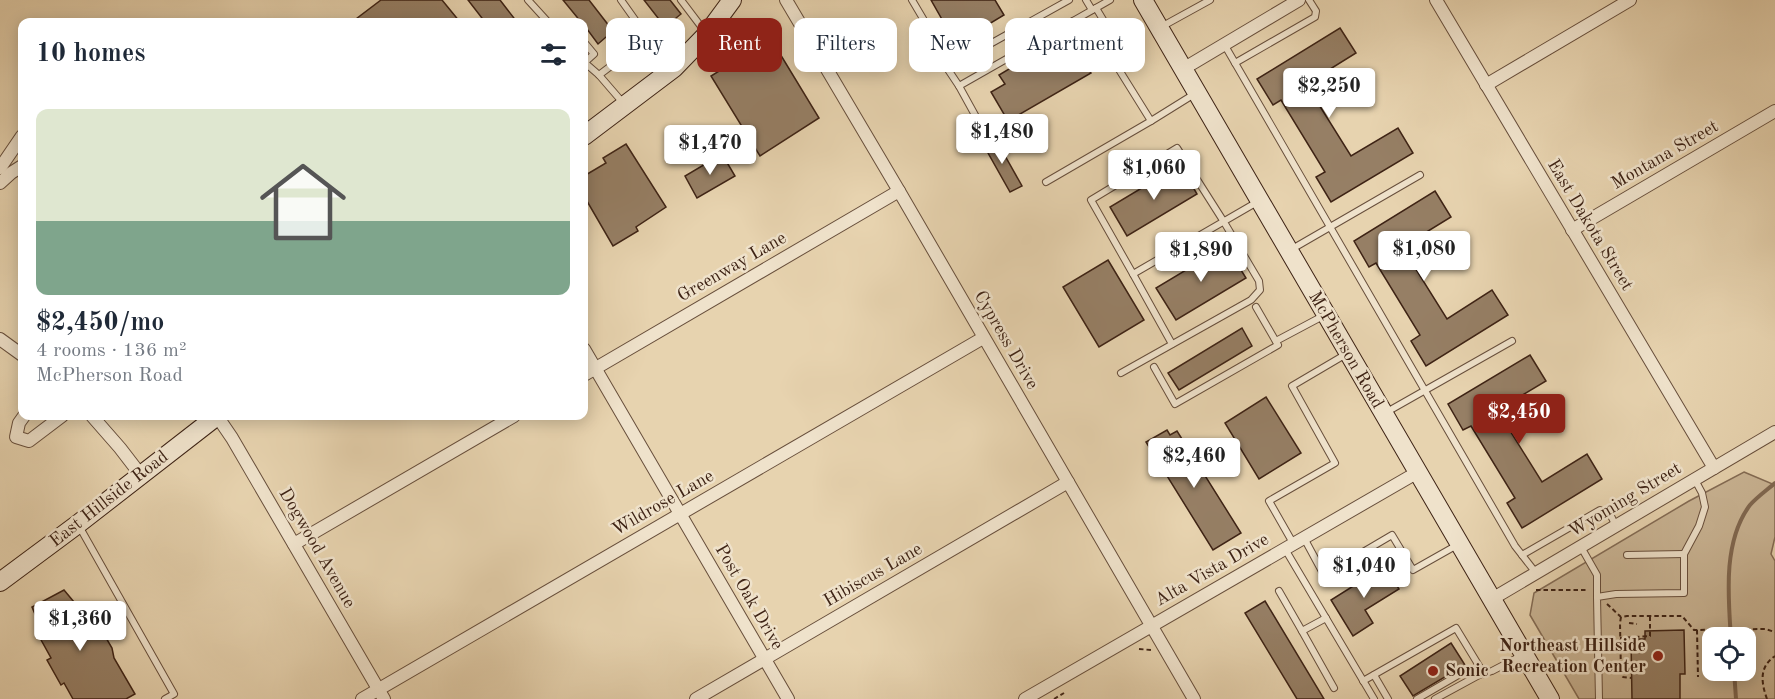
<!DOCTYPE html>
<meta charset="utf-8">
<style>
body{margin:0;font-family:"Old Standard TT",serif;background:#f6f6f7;color:#1f2937;height:100vh;display:flex;flex-direction:column;font-size:22px;white-space:nowrap}
*{box-sizing:border-box;margin:0}
p{font-size:20px;color:#747a83}
.icon{flex:none;width:33px;height:33px;fill:none;stroke:currentColor;stroke-width:2;stroke-linecap:round;stroke-linejoin:round}
.map{position:relative;flex:1;overflow:hidden}
.details{position:absolute;left:18px;top:18px;width:570px;height:402px;display:flex;flex-direction:column;background:#fff;border-radius:12px;box-shadow:0 3px 15px #0003}
.details>*{flex:none}
.guide{position:absolute;left:606px;top:18px;width:570px;height:54px;display:flex;gap:12px}
.fabs{position:absolute;left:1702px;top:627px;display:grid;gap:12px}
.fabs a{display:grid;place-items:center;width:54px;height:54px;border-radius:12px;background:#fff;box-shadow:0 3px 15px #0003;font-size:30px}
.price{position:absolute;translate:-50% -51px;padding:0 14px;border-radius:6px;background:#fff;color:#222;font-size:20px;line-height:39px;filter:drop-shadow(0 2px 3px #0008)}
.price::after{content:'';position:absolute;left:50%;top:36px;width:18px;height:14px;margin-left:-9px;background:inherit;clip-path:polygon(0 0,100% 0,50% 100%)}
.price.on{background:#8f2418;color:#fff}
ul{padding:0;list-style:none}
li{display:grid;align-content:center;gap:12px;height:318px;padding:0 18px}
li span{display:grid;place-items:center;height:186px;border-radius:12px;color:#555}
li>.icon{margin-inline-start:auto}
span .icon{width:108px;height:108px;fill:#fffc;stroke-width:1}
li b{font-size:26px}
h2{display:flex;justify-content:space-between;align-items:center;height:72px;padding:0 18px;font-size:26px}
.pill{padding:0 21px;border-radius:12px;background:#fff;box-shadow:0 3px 15px #0003;font-size:21px;line-height:54px}
.pill.on{background:#8f2418;color:#fff}
.map>svg:first-child{display:block}
</style>
<div class="map">
<svg width="1775" height="699" viewBox="0 0 1775 699">
<rect width="100%" height="100%" fill="#e7d3af"/>
<filter id="stains"><feTurbulence type="fractalNoise" baseFrequency=".00333" numOctaves="4"/><feColorMatrix values="0 0 0 0 .2 0 0 0 0 .09 0 0 0 0 .02 0 0 0 .5 -.17"/></filter>
<radialGradient id="worn" r=".72"><stop offset=".6" stop-color="#630" stop-opacity="0"/><stop offset="1" stop-color="#630" stop-opacity=".3"/></radialGradient>
<path fill="#cab595" stroke="#846c55" stroke-width="1.5" fill-rule="evenodd" d="M1744,472l31,13v52l-4,17 4,7v138h-196l-49,-84 4,-22 155,-92zM1713,638h33v32h-33z"/>
<g fill="none" stroke-linecap="round" stroke-linejoin="round">
<g stroke="#816952" stroke-width="4">
<path d="M1731,638c-3,-43 -8,-97 19,-133 7,-8 17,-15 25,-22"/>
<path d="M1734,670l2,29"/>
</g>
</g>
<g fill="#967f65" stroke="#3e2315" stroke-width="1.5">
<path d="M381,0h61l18,22h-108z"/>
<path d="M468,0h32l17,22h-32z"/>
<path d="M563,0h26l24,31 -15,13 -14,-19v-3h-3z"/>
<path d="M644,0h26l11,14 -16,13z"/>
<path d="M931,0h64l9,15 -48,29z"/>
<path d="M1340,28l16,25 -50,31 45,72 47,-28 15,25 -82,49 -15,-25 9,-5 -44,-72 -8,5 -16,-26z"/>
<path d="M1068,34l8,14 5,-4 8,12 -7,4 9,13 -83,48 -17,-29 14,-8 -6,-9z"/>
<path d="M771,39l48,79 -59,38 -49,-80z"/>
<path d="M995,138l27,48 -12,6 -27,-48z"/>
<path d="M626,144l40,63 -30,20 2,4 -25,15 -29,-50v-20l22,-13 -3,-5z"/>
<path d="M722,154l13,22 -38,22 -12,-22z"/>
<path d="M1180,165l17,29 -70,42 -17,-29z"/>
<path d="M1435,191l16,26 -49,30 45,72 45,-29 16,25 -82,51 -15,-25 9,-6 -44,-72 -7,4 -15,-26z"/>
<path d="M1226,246l20,32 -70,42 -20,-32z"/>
<path d="M1108,260l36,60 -45,27 -36,-60z"/>
<path d="M1242,328l10,18 -73,44 -11,-17z"/>
<path d="M1530,355l16,26 -49,29 45,72 45,-28 15,25 -80,49 -15,-25 8,-5 -44,-72 -8,4 -15,-26z"/>
<path d="M1266,397l35,56 -42,26 -34,-56z"/>
<path d="M1167,430l3,5 7,-4 64,102 -28,17 -67,-108z"/>
<path d="M1385,566l14,23 -34,21 8,13 -20,13 -22,-36z"/>
<path d="M64,590l35,42 6,4 7,12 2,10 21,36 -9,5h-53l-9,-16 -3,2 -14,-25 4,-2 -11,-20 4,-3 -12,-28z"/>
<path d="M1265,601l59,98h-27l-52,-86z"/>
<path d="M1684,630l1,44h-5v25h-48l-1,-60h14v-8z"/>
<path d="M1451,643l14,22 -52,31 -13,-20z"/>
</g>
<g fill="none" stroke-linecap="round" stroke-linejoin="round">
<defs>
<g id="lane">
<path d="M528,0l20,22"/>
<path d="M621,0l27,38 25,29"/>
<path d="M681,0l25,33"/>
<path d="M912,0l26,44"/>
<path d="M1086,0l6,10"/>
<path d="M1073,21l24,38 22,-13 -23,-38"/>
<path d="M1161,27l49,-27"/>
<path d="M584,42l10,12 -10,9"/>
<path d="M1224,44l291,502 21,27"/>
<path d="M1108,52l43,69 45,-28"/>
<path d="M584,62l15,13 25,29"/>
<path d="M1235,63l80,-46 1,-6 -7,-11"/>
<path d="M599,75l49,-37"/>
<path d="M959,86l-12,-18 122,-68"/>
<path d="M986,135l-27,-49 151,-86"/>
<path d="M1046,182l105,-61"/>
<path d="M1292,249l128,-74"/>
<path d="M1133,274l39,70"/>
<path d="M1276,341l47,-25"/>
<path d="M1154,367l21,37 103,-59 -22,-38"/>
<path d="M1121,373l130,-73 9,-10 -1,-9 -35,-59 -47,-74 -86,52 42,74 126,-73"/>
<path d="M1385,413l127,-72"/>
<path d="M79,526l95,168 -9,5"/>
<path d="M1304,538l20,37 68,-40 21,35 46,-26"/>
<path d="M1293,543l-24,-42 66,-38 -43,-77 56,-33"/>
<path d="M1581,547l16,28v22"/>
<path d="M1285,549l89,150"/>
<path d="M1522,555l78,-45 11,6 5,10"/>
<path d="M1627,555l57,-1"/>
<path d="M1279,591l23,40"/>
<path d="M1326,618l-24,13 32,57"/>
<path d="M1374,675l14,24"/>
<path d="M1363,681l93,-53 28,46"/>
<path d="M1417,699l50,-29 12,5"/>
<path d="M1435,699l44,-24 13,-4 29,-15"/>
<path d="M1599,699l-2,-102 19,-3 68,-1v-39l15,-28 6,-19 -3,-14 -7,-13"/>
</g>
<g id="street">
<path d="M786,0l113,191 295,508"/>
<path d="M1436,0l278,468"/>
<path d="M1183,69l116,-69"/>
<path d="M1486,85l144,-85"/>
<path d="M0,168l22,-32"/>
<path d="M0,183l11,-10 11,-7"/>
<path d="M1572,230l203,-119"/>
<path d="M0,339l22,16"/>
<path d="M584,349l204,350"/>
<path d="M584,375l315,-184"/>
<path d="M24,416l-5,7 -3,14 13,4 33,-25"/>
<path d="M92,416l28,32 20,26"/>
<path d="M217,416l15,22 152,261"/>
<path d="M294,544l220,-128"/>
<path d="M1492,599l283,-167"/>
<path d="M362,699l621,-361"/>
<path d="M696,699l372,-217"/>
<path d="M1025,699l393,-227"/>
</g>
<g id="secondary">
<path d="M1143,0l407,699"/>
<path d="M584,136l90,-68 33,-34 25,-34"/>
<path d="M0,582l78,-58 139,-108"/>
</g>
</defs>
<use href="#lane" stroke="#684f3c" stroke-width="8"/>
<use href="#street" stroke="#684f3c" stroke-width="14"/>
<use href="#secondary" stroke="#3e2315" stroke-width="20"/>
<g stroke="#3e2315" stroke-width="2" stroke-dasharray="4.5 3" stroke-linecap="butt">
<path d="M1536,590h51"/>
<path d="M1607,604l14,13 6,-1h55l12,14 71,-1 10,3"/>
<path d="M1621,617l-1,6 1,51 2,3 9,1"/>
<path d="M1629,623l8,1"/>
<path d="M1697,630l1,47"/>
<path d="M1620,638l30,-2v-21"/>
<path d="M1139,649l12,1"/>
<path d="M1054,699l10,-6"/>
<path d="M1767,699c-6,-17 -8,-32 8,-43"/>
</g>
<use href="#lane" stroke="#efe2cb" stroke-width="6"/>
<use href="#street" stroke="#efe2cb" stroke-width="12"/>
<use href="#secondary" stroke="#efe2cb" stroke-width="18"/>
</g>
<g fill="#8f2418" stroke="#efe2cb" stroke-width="2">
<circle cx="1658" cy="656" r="6"/>
<circle cx="1433" cy="671" r="6"/>
</g>
<g text-anchor="middle" dominant-baseline="central" stroke-width="5" stroke-linejoin="round" paint-order="stroke">
<g font-size="18" fill="#3e2315" stroke="#efe2cb">
<text transform="translate(1665 155) rotate(-30)">Montana Street</text>
<text transform="translate(1590 225) rotate(59)">East Dakota Street</text>
<text transform="translate(732 267) rotate(-30)">Greenway Lane</text>
<text transform="translate(1006 340) rotate(60)">Cypress Drive</text>
<text transform="translate(1346 350) rotate(60)">McPherson Road</text>
<text transform="translate(109 499) rotate(-38)">East Hillside Road</text>
<text transform="translate(1625 500) rotate(-31)">Wyoming Street</text>
<text transform="translate(663 503) rotate(-30)">Wildrose Lane</text>
<text transform="translate(317 548) rotate(60)">Dogwood Avenue</text>
<text transform="translate(1212 570) rotate(-30)">Alta Vista Drive</text>
<text transform="translate(873 575) rotate(-30)">Hibiscus Lane</text>
<text transform="translate(749 597) rotate(60)">Post Oak Drive</text>
</g>
<g font-size="18" font-weight="bold" fill="#3e2315" stroke="#efe2cb" text-anchor="end">
<text x="1646" y="646">Northeast Hillside<tspan x="1646" dy="21">Recreation Center</tspan></text>
<text x="1445" y="671" text-anchor="start">Sonic</text>
</g>
</g>
<rect width="100%" height="100%" filter="url(#stains)"/>
<rect width="100%" height="100%" fill="url(#worn)"/>
</svg>
<div class="fabs">
<a><svg class="icon" aria-label="locate" viewBox="0 0 24 24"><circle cx="12" cy="12" r="6"/><path d="M12 2v4M12 18v4M2 12h4M18 12h4"/></svg></a>
</div>
<b class="price" style="left:1329px;top:119px">$2,250</b>
<b class="price" style="left:1002px;top:165px">$1,480</b>
<b class="price" style="left:710px;top:176px">$1,470</b>
<b class="price" style="left:1154px;top:201px">$1,060</b>
<b class="price" style="left:1424px;top:282px">$1,080</b>
<b class="price" style="left:1201px;top:283px">$1,890</b>
<b class="price on" style="left:1519px;top:445px">$2,450</b>
<b class="price" style="left:1194px;top:489px">$2,460</b>
<b class="price" style="left:1364px;top:599px">$1,040</b>
<b class="price" style="left:80px;top:652px">$1,360</b>
<div class="guide">
<a class="pill">Buy</a>
<a class="pill on">Rent</a>
<a class="pill">Filters</a>
<a class="pill">New</a>
<a class="pill">Apartment</a>
</div>
<section class="details">
<h2>10 homes<svg class="icon" aria-label="filters" viewBox="0 0 24 24"><path d="M4 7h16M4 17h16"/><circle cx="9" cy="7" r="2"/><circle cx="15" cy="17" r="2"/></svg></h2>
<ul>
<li><span style="background:linear-gradient(#dfe7d0 60%,#7fa58c 0)"><svg class="icon" aria-label="home" viewBox="0 0 24 24"><path d="M3 11l9-7 9 7M6 9v11h12V9"/></svg></span><div><b>$2,450/mo</b><p>4 rooms · 136 m²</p><p>McPherson Road</p></div></li>
</ul>
</section>
</div>
